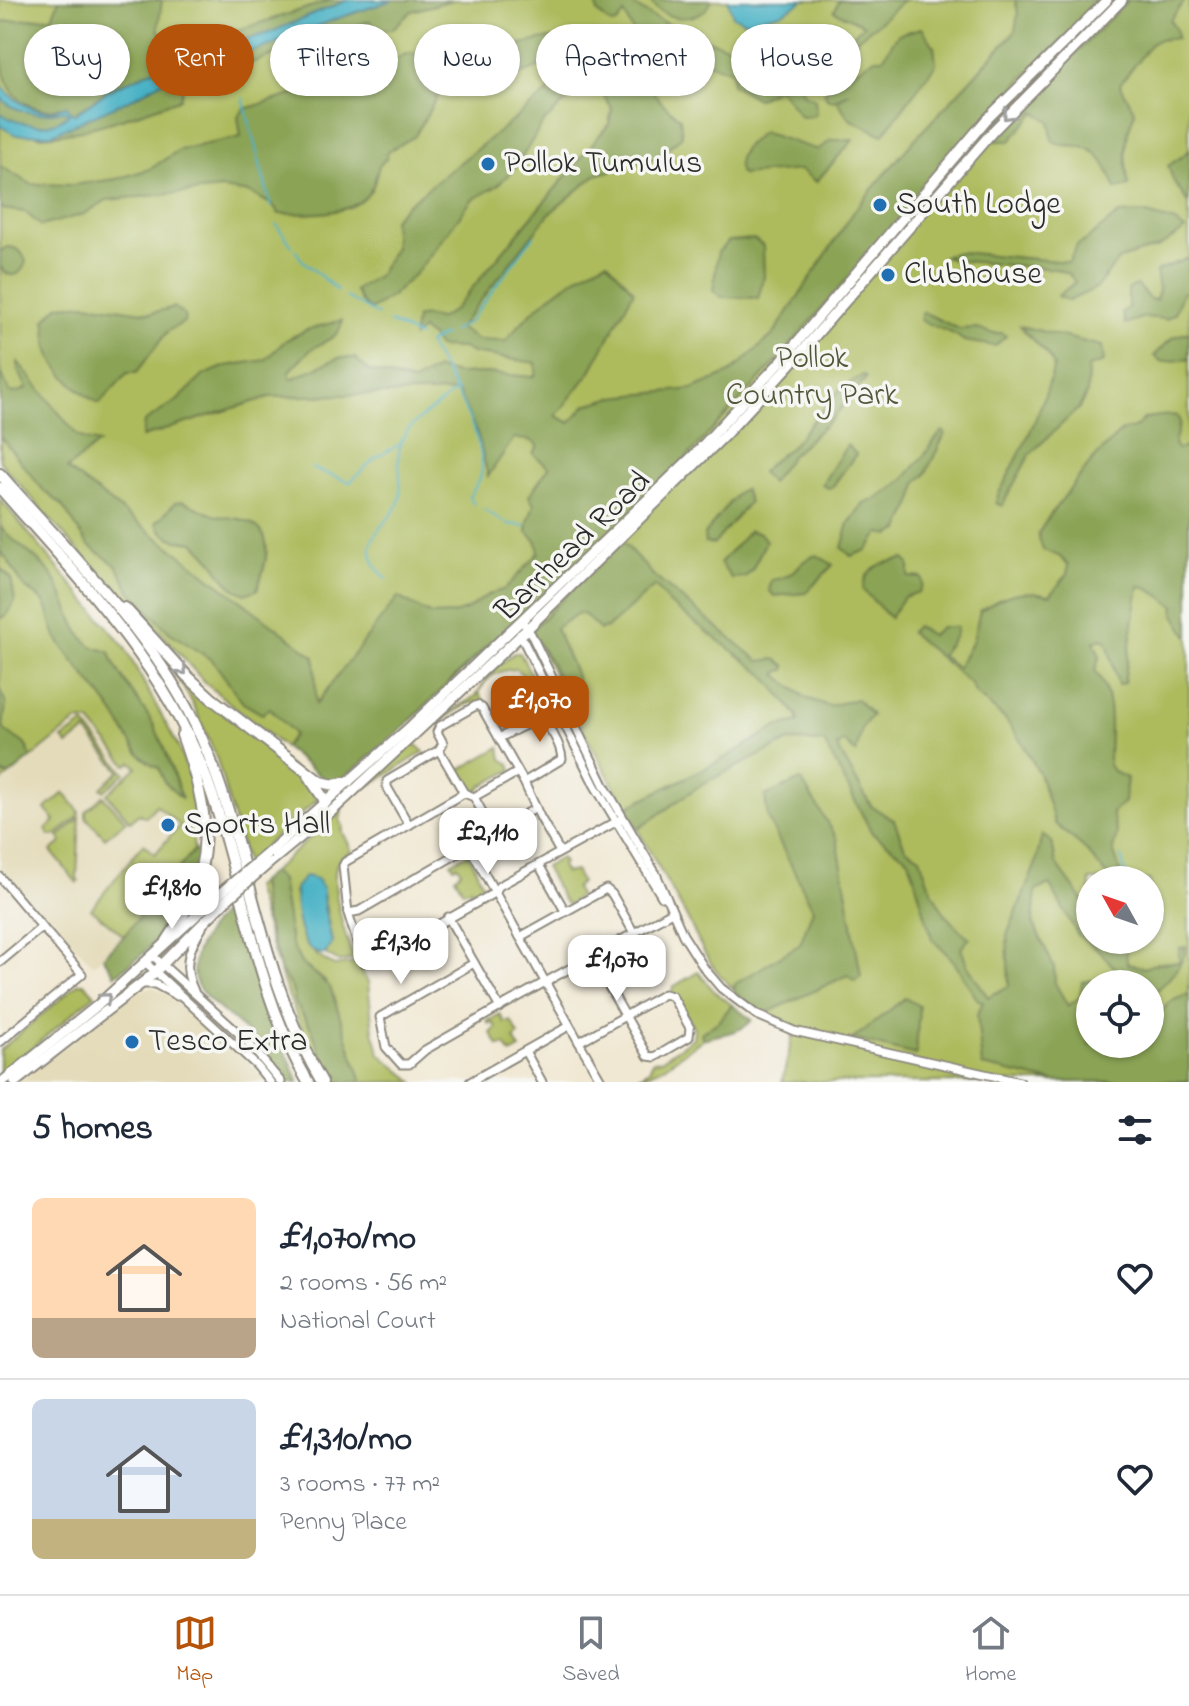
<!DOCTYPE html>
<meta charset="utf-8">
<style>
body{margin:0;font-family:"Indie Flower",sans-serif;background:#f2f2f3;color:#1f2937;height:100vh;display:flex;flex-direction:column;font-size:30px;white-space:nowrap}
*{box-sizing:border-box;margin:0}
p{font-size:26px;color:#747a83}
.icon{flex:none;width:44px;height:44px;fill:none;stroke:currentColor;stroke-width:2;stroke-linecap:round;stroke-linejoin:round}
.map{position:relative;height:1082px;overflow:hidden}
.sheet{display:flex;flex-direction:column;background:#fff;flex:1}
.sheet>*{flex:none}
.banner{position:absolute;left:24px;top:24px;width:1142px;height:72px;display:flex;gap:16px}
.needle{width:52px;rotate:310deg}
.tools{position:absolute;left:1076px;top:866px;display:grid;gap:16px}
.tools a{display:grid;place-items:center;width:88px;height:88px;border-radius:50%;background:#fff;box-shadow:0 2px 6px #0004;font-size:40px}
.price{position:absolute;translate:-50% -68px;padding:0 18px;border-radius:16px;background:#fff;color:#222;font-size:26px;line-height:52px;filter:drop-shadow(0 2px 4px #0008)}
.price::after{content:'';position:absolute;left:50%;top:48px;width:24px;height:18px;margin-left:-12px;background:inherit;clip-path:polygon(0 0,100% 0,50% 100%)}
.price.current{background:#b45309;color:#fff}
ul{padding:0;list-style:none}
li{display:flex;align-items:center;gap:24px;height:200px;padding:0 32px}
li+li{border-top:2px solid #e0e1e3}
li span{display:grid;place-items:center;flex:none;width:224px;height:160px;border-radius:12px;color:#555}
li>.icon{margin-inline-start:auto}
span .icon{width:96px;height:96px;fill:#fffc;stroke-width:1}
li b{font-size:34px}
h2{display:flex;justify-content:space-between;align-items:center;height:96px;padding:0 32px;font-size:34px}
.tag{padding:0 28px;border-radius:36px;background:#fff;box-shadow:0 2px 6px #0004;font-size:28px;line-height:72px}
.tag.current{background:#b45309;color:#fff}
.tab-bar{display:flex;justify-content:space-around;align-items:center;height:112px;border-top:2px solid #e0e1e3;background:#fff;font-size:22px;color:#747a83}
.tab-bar a{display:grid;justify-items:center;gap:4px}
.tab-bar .current{color:#b45309}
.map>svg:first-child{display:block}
</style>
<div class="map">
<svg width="1189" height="1082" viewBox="0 0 1189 1082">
<rect width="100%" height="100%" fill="#f6f6f2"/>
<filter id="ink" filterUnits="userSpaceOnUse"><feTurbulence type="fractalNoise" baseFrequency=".0125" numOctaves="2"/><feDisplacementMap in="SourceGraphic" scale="16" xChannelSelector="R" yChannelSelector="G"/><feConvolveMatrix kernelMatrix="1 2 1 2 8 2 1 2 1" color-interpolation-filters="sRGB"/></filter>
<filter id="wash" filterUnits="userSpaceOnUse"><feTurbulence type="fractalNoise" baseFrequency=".006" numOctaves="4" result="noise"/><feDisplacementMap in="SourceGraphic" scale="32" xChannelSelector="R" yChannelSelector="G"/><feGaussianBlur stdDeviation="1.8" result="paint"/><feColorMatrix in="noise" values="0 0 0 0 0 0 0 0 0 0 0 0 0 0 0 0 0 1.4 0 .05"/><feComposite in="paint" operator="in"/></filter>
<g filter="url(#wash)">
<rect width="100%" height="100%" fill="#f1e8d3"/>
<g fill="#e4dbba">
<path d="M88,712l96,108 9,19 1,11 -70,86 -31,29 -37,-42 -6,4 -50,-59v-85z"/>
<path d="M152,987l12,5 36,29 51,43 15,18h-247l119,-91z"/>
</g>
<g fill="#adbb5d" stroke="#6c7344" stroke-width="2" fill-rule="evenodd">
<path d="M0,0h1189v1082h-407l13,-56c-28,-12 -55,-27 -75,-51 -17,-19 -24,-41 -36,-63 -38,-66 -74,-133 -110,-199 -18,-33 -32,-66 -54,-96l-115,109 -60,52 -44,-17 -96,-78 -62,-71 -63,-59 -80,-91zM1090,880h60v60h-60zM1090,984h60v60h-60z"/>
<path d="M0,499l124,147 54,100 18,49 2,21 -12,7 7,16 1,11 -70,86 -33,-27 52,-65 12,10 25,-29 -24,-20 -10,12 -7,-3 -9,7 -23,-27 30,-27 -5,-5 -5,3 -37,-43 -13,-1 -77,62z"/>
<path d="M514,653h6l19,36 -23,-20c-17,1 -31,8 -37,24l5,8 -17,3 -25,16 -1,-3 35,-21 13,-22z"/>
<path d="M166,660l43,42 91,73 18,24 -72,64 -30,-107 -24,-54z"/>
<path d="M84,724l41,49 -21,18 -3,-3 19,-17 -34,-40 -18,14 -5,-6z"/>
<path d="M414,743l10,9c-20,12 -38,24 -58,35z"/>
<path d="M500,747l2,12 8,5 2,6 -30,16 -6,6 -10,-4 -8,-17z"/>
<path d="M64,793l15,18v5l-23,19 -6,1 -4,-6 9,-9 -10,-12z"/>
<path d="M103,796l23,25 -21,17 -19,-21v-6z"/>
<path d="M342,809l-2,11 4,8 -2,2 10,21c-5,3 -11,6 -14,11 -10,18 8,78 16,97l-15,3 -14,-8 7,-12 -8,-45 -30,-5 21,62 19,12 22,-3 12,19 5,49 7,23 34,28h-52l-37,-101 -24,-18 -10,-20 -10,-63 -9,-8z"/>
<path d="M80,818l-3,60 2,3 -2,2 -26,-32 11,-9 -4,-5z"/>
<path d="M467,854l4,4 13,30 4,-1 1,2 -17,10 -1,-2 3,-3 -3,-6 -8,3 -8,-14 6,-6 -3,-6 -4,2 -3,-4z"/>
<path d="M561,858l3,5 -3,3 4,7 10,-2 6,11 -6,6 4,8 -11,9 -5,-5 -18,-33z"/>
<path d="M260,882l4,33 17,56 11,18 4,15 16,26 13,34 13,18h-9c-36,-62 -56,-127 -75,-195z"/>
<path d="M698,972l16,19 18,14 -14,17 -17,11 2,6 -39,28 -34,15 19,-12 4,-9 8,-1 32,-22 1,-10 -22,-36 1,-5z"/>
<path d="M79,983h5l11,12 -95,80v-25z"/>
<path d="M500,1014l4,8 7,-1 8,14 -5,4 6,10 -9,5 -6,-9 -7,1 -7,-13 5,-6 -4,-5 -3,2 -2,-3z"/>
</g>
<g fill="#8aa354" stroke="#5a6740" stroke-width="2">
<path d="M59,0h103l-4,28 11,24 163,-52h16l-79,33 -96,28 -62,28 -39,26v-3l-12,-5c-11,5 -20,2 -31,-2 -29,-14 -29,-49 -29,-83l52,-5z"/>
<path d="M393,0h60l-41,11 -20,18 -15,1 -7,-9 -187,66 -3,12c-39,14 -102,37 -143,37l15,-3 77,-33 48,-27 92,-27 64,-26z"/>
<path d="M595,0h33c32,30 154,71 197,54 14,-5 27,-19 39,-29l-30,-14 5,-11h65l-27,24 -77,57 -1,4 6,10 10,4 1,14 -3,3 -12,1 -22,-29 -22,11 -25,-15v-13l-57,-19 -10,4c-13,-5 -24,-13 -31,-24 -5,-6 -5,-12 -10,-18l-7,9 -6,1 -13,-11z"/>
<path d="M650,0h62c-10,25 -51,22 -62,0z"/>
<path d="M1015,0h87l-88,87 -239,276 -105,112 -166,158 -14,10 -85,83 -60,52 -15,6 -46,-37 10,-13 -24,-26 -8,6 -19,-11 -30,-42 -44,-29 -38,-40 -15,-27 -27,-19 -28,-42 -17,-13 -44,-55v-66l10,23 9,-1 8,-4 -9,-19v-7l58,72 10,6 13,3 -32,26 248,188 1,47 82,-107 33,18 22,-1 13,-4 22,-15 17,-6 34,-36 -2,-11 -10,-10 1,-10 6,-17 -5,-9 20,-29 -16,-13 5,-8 -7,-5 -17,-3 -26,38 -10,-40 -20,-44 -189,5 -127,40 2,-15 34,-22 26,-25 22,-9 39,-6 21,-20 20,-10 36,-10c-1,18 -17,20 -30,29 -8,6 -16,16 -23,23l2,7 47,-21h17l14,13 44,11 24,-13 21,5 28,-1 47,4 3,-3v-11l-64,-10 -9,-5 -25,-1 -6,-9 -10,-8 -9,7 3,-19 8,-2 15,3 15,-9 155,-186 3,-15 -14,-23 -30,14 -25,23 -27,44 -19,19 -25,14 -55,72 -25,24 -22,14 -8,-7 -7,-13 24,-15 16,-28 -2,-28 10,-11 154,-123 39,-20 -2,-8 -8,-7h-11l-9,4 -1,-13 12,-5c22,7 43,20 59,36 16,16 25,34 44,46l2,18 -26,22 -60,17 -47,39 -90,114 19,12 28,1c25,-33 64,-63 101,-80l27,30 -43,80 -35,45 14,7 16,-18 28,-8 78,-8 38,-16 43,-38 84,-128 58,-68 100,-107 3,-19z"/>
<path d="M1128,0h57l-15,20 6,10 1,8 -20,2 -7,5 -30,39 15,28c-11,25 -11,47 -6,74l-13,3c-6,-15 -14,-37 -32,-42 -12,-3 -21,1 -32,-7l-2,-19 -15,-9 -25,29h-20z"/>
<path d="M922,28l12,18 2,18 -53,71 -32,-15 -14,-19 13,-9 -17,8 -5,-1 -4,-6 2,-3 49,-32h8l15,-24z"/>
<path d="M550,38l8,2c0,1 1,11 1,12 -6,20 -100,39 -121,43l-23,41 -28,16v6c-12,8 -9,16 -14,28 -14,32 -65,27 -94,28l-6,-9 -23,-12 -28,-4 -115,11 -23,14 -43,12 -16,-14 -23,-3 -2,-4v-39l31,18 41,1 44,-6 34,-10 29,-19 62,-13 -3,-20 6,-8 48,-14 27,-1 22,-7 67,-34 27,2 71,-8z"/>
<path d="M0,97c25,27 51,6 69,16 -16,20 -51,12 -69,0z"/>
<path d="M762,132l56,18 13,-10h22l-37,42 -15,-12 -60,5c-9,-19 6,-31 21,-43z"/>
<path d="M1189,149v55l-15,-22 -6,-16 16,-11z"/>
<path d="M1143,213l32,9 10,8 -26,17 -40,12 -23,29 -27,13 -11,-5 17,-14 -6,-8 -14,-5 -102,-9 -9,-4 14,-4 111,10 8,-17 8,-4 34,-27z"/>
<path d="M754,239l9,7 1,31 -6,21 -36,-1 -9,-6 5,-39 11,-11z"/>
<path d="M7,247c11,0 16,5 19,15 -6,16 -16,17 -26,5v-16z"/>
<path d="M1189,258v32l-7,4 -7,19 -9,6 -22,-2 -19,7 -3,-12 6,-4v-19l9,-4c8,5 7,15 19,15l3,-10 -3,-19z"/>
<path d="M86,304l65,9 23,-6 11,9 -1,6 -16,9 -32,42h-9l-28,31c-20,-12 -52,-39 -52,-65 -1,-8 0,-11 -2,-19l13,-14z"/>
<path d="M923,312l36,17 18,-1 13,5h12l4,3 -11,10 -31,-5 -8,-6 -36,-15z"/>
<path d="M1020,326l82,20 2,16 -16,5 -1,26 -8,15 -49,46 -28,52 -6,-3 2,-8c22,-41 44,-83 56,-129 -8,-17 -23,-26 -34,-40z"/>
<path d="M1189,332v27l-26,3 -9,-6 19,-19z"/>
<path d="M863,375l3,3 -33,40 -42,38 -20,27 -10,-11 18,-17 11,-7 50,-59z"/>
<path d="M1169,415l8,1 3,6 -6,22 3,5 12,-2v191l-15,-25 1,-7c-11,-6 -24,-19 -36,-20l-15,97 -6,2 -11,-43 -5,-4 -8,4 6,14 -5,15c21,25 14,62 14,94l5,7 13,6 -3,24 -12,11 5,21 -4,15 10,31h-12l-28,-33 -28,-23 -16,-51 -15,-27 -18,-26 -31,-27 -4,-9 -61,-52 6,-6 15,9 10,-8h16l-2,9 -14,19 16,13 16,-28 7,-29c25,-17 40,-23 70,-16l17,-20 1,-11 -9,-8 -16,-6 -5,-16 12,-19 41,-53 22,-23 10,-9 12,-2 10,-10z"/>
<path d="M942,431l3,2 -2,5 -18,37 -8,7 -3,16 -14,32 -10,5 -10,-2 -13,17 -16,6 -9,-8 7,-25 15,-20c36,-9 57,-45 78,-72z"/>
<path d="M847,445l9,9 -24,33 -5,1 -5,-4z"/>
<path d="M744,489l5,13 -35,42 -9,-1 -1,-8 34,-43z"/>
<path d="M182,501c12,4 23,12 36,15 8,2 16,1 25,4 35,10 23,44 14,70l-12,4 -12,-6 -10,-11 -10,-15 -19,-20c-19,-2 -28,-2 -38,-19l19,-20z"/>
<path d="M0,526c15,19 36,28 51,48 15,18 21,60 41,72 5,3 12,4 18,6 4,18 31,51 42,70 13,23 21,52 30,77l-18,-17 -5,-14c-25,-10 -32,-36 -46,-56 -16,-24 -37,-45 -53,-69 -8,-12 -9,-22 -13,-35 -3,-10 -15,-14 -22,-21 -10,-11 -13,-25 -25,-35z"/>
<path d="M749,531l11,2 6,8 -14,29 -7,7 -14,1 -11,-15z"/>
<path d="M622,541l33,36 104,84 17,-2 10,7 -1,4 -7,2 -1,3 29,23 23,8 28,-7 15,16 -10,13 -6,25 -12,-12 -7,6 34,59 23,14 11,28 15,9c9,32 22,62 50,81l-9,10 6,17 21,32 21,-11 -2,-51 28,-69 7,-31 10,7 4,21 34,47v30h36l1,23 17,5 13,-5 22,-1v-14l7,-1c-1,18 -22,38 -36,49v-12h-35l2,-14 -17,-18 -22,-17 -29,-51 -13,7 -3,31 21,45 1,16 13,23 12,-9 2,-15 9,-2 8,4h-9v60h60v-21l21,-22 18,-7v87l-136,1 -71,-16 -5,-52 6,-12 -6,-3 -24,-39 -21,-21 -23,-80 -37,-26 -48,-91 -35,-1 -87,43 -64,45 -13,-21 96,-48 56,-33 22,-5 -2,-7 -33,-40 -95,-72 -14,-17 -48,42 -7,2 -15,-15 -7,-2 -22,15c6,21 18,36 23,58l-6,12 -4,2 -19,-39 -16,-24 -2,-8z"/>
<path d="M817,555l16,10 -27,28 -32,3 -5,-6 3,-10c24,-2 26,-20 45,-25z"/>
<path d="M904,559l5,5v13l13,1 1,6 -4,8 -15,5 -14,21 -27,-28c1,-24 21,-28 41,-31z"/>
<path d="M0,568l11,10 4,23 -9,15 -6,2z"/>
<path d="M0,688l6,16 -3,24c12,15 21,6 28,30l-21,17 -10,-1z"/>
<path d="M801,780l36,58 24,138 -7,5 -6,-6 -77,36 -14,1 -23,-20 1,-8 65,-40 13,-35 -45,-90 -3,-23z"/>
<path d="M194,850l5,2c-12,54 -37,92 -84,123l-12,-18 21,-21z"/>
<path d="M272,872l9,8 10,63 10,20 29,24 32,95h-24l-13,-18 -13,-34 -16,-26 -4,-15 -11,-18 -17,-56 -4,-33z"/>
<path d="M234,903l31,104 34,75h-12c-13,-18 -27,-36 -43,-52 -14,-15 -40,-29 -48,-48 -11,-28 18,-63 38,-79z"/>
<path d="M905,998l14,8 -3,49 -63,-16z"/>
<path d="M732,1005l20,15c-13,15 -32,13 -49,19l-2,-6 17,-11z"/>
</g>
<g fill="#45b0c4" stroke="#386e78" stroke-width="2">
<path d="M348,0h45l-60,20 -63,26 -93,27 -48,27 -77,34 -36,1 -16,-9v-13c17,12 53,19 69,0 -8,-4 -10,-1 -19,0 -17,2 -39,-3 -50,-16v-15c9,16 29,29 49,29 6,0 12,-4 18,-5l5,8h3l36,-25 62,-28 96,-28z"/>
<path d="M728,0h76l-20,12 -38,10 -13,-6z"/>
<path d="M305,876l12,3 6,11 1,17 8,35 -7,12c-27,2 -30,-47 -30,-66z"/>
</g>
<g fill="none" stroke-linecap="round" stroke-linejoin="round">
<g stroke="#45b0c4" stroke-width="2">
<path d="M243,98l28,109"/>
<path d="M276,224l16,22"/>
<path d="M295,250l7,10 36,31"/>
<path d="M346,297l32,18"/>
<path d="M389,322l30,15"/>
<path d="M453,331l16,-9 65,-86"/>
<path d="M444,335l-16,8c17,28 61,99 53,132 -2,8 -8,15 -12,22l5,7"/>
<path d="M311,468l39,14 24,-23 24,-14"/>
<path d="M483,509l25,15 18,2"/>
<path d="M387,579c-9,-8 -17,-19 -16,-32 2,-19 25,-30 29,-49 3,-19 -7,-45 4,-62 12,-19 36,-30 52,-46"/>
<path d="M1121,856l6,24"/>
</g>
</g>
</g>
<g filter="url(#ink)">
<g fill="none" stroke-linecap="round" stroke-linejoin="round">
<defs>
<g id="minor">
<path d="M522,621l9,13 73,151 52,89 27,61 21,33 17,20 36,27 37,16 226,51"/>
<path d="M520,634l75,152 67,111"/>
<path d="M499,738l38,-19c13,4 24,27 25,40l-38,23"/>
<path d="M464,793l-25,-43 4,-7 -6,-11 3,-6 37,-21 5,3 42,74 16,35 20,35"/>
<path d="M474,797l44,-25"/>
<path d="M536,808l-177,103 -11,2 15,49h9l122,-69 5,-7 124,-68"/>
<path d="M409,825l-22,-38v-6l52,-31"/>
<path d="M470,848l109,194 85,-48 8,2 18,32 -1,9 -34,20 -7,-1 -1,-2c-19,-33 -37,-66 -56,-98"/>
<path d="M539,865l26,46"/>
<path d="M0,877l82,97 -82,68"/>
<path d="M348,913l-5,-47 2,-4 119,-69 10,4 19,35"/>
<path d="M448,917l52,91"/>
<path d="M520,937l86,-48 6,5 22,39"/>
<path d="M153,956l92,83 36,43"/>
<path d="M0,962l42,-35"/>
<path d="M146,963l111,103 13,16"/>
<path d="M474,963l-94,54 6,30 15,17h8l16,-14 77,-44 170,-94"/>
<path d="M141,984h14l22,12"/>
<path d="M194,991c-12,-24 -6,-41 8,-63"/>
<path d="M579,1042l23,40"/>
<path d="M525,1051l17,31"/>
<path d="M470,1082l99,-56"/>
</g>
<g id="major">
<path d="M268,853l143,-127 282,-270 89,-96 204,-240 121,-120"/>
<path d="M269,863l64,-53 188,-175 204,-200 64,-69 205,-236 128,-130"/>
<path d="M2,1082l96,-77 114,-104"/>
<path d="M15,1082l136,-106 72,-73"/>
</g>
<g id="highway">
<path d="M0,474c72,82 157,163 202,265 49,113 56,235 120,343"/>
<path d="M0,488c75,86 159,171 202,279 41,104 49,217 106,315"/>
<path d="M125,608l61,67 25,23 109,84 14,3 14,-3"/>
<path d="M309,777l17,25"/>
<path d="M200,884l2,10 6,10"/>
<path d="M167,941c51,-73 44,-125 15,-206"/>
</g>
</defs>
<use href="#minor" stroke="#8e8a7f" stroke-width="11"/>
<use href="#major" stroke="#8e8a7f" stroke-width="13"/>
<use href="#highway" stroke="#8e8a7f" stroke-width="14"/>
<use href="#minor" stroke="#fff" stroke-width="7"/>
<use href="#major" stroke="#fff" stroke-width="9"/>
<use href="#highway" stroke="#fff" stroke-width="10"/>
<defs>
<g id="major-bridge">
<path d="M217,896l51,-43"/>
<path d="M223,903l46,-40"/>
</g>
</defs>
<use href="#major-bridge" stroke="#8e8a7f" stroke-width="13" stroke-linecap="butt"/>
<use href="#major-bridge" stroke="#fff" stroke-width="9"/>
</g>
<defs><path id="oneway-chevron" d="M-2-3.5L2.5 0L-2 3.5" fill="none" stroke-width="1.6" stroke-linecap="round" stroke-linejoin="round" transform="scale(2)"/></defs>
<g stroke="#a0a0a0">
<use href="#oneway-chevron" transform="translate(1008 115) rotate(134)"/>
<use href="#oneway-chevron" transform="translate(182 670) rotate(47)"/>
<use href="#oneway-chevron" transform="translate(106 998) rotate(-41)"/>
</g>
</g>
<g fill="#1f6fb2" stroke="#f6f6f2" stroke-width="3">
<circle cx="488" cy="164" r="8"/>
<circle cx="880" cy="205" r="8"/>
<circle cx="888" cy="275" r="8"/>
<circle cx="168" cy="825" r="8"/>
<circle cx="132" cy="1042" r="8"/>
</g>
<g text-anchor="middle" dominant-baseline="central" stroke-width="7" stroke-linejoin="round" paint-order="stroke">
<g font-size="32" fill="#2b2b2b" stroke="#f6f6f2" text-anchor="start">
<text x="504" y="164">Pollok Tumulus</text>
<text x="896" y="205">South Lodge</text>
<text x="904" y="275">Clubhouse</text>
<text x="184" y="825">Sports Hall</text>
<text x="148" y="1042">Tesco Extra</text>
</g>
<g font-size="32" fill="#52563a" stroke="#f6f6f2">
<text x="812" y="359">Pollok<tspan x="812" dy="37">Country Park</tspan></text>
</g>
<g font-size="32" fill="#2b2b2b" stroke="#f6f6f2">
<text transform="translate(574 547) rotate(-44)">Barrhead Road</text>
</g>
</g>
</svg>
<div class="tools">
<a><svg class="needle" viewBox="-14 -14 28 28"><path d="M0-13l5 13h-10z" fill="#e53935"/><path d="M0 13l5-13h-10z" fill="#747a83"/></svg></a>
<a><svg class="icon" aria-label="locate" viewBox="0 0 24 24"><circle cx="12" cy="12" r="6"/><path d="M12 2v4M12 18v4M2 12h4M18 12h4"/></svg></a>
</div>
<b class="price current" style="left:540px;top:744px">£1,070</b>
<b class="price" style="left:488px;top:876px">£2,110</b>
<b class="price" style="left:172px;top:931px">£1,810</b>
<b class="price" style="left:401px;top:986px">£1,310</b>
<b class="price" style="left:617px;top:1003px">£1,070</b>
<div class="banner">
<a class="tag">Buy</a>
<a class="tag current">Rent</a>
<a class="tag">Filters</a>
<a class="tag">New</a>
<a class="tag">Apartment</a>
<a class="tag">House</a>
</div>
</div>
<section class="sheet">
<h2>5 homes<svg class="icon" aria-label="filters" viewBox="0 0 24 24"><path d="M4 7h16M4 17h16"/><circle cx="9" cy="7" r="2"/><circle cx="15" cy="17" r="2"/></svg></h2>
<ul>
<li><span style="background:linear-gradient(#ffd9b3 75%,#b9a48a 0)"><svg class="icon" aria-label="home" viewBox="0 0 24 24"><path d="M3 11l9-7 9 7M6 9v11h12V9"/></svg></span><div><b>£1,070/mo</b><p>2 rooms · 56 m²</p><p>National Court</p></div><svg class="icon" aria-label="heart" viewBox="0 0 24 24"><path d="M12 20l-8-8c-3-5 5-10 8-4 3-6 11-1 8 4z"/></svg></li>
<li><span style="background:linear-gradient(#c9d6e8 75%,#c2b280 0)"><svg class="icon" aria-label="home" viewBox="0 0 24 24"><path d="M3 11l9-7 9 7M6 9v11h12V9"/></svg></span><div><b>£1,310/mo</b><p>3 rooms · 77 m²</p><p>Penny Place</p></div><svg class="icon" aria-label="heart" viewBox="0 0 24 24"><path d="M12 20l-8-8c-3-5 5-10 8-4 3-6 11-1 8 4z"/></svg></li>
</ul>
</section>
<nav class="tab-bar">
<a class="current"><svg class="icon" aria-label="map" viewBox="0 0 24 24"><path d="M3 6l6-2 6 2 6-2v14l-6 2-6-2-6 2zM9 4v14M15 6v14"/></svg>Map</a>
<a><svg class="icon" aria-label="saved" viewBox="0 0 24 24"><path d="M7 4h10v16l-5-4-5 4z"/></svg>Saved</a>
<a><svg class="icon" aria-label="home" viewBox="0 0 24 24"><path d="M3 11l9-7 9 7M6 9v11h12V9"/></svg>Home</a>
</nav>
